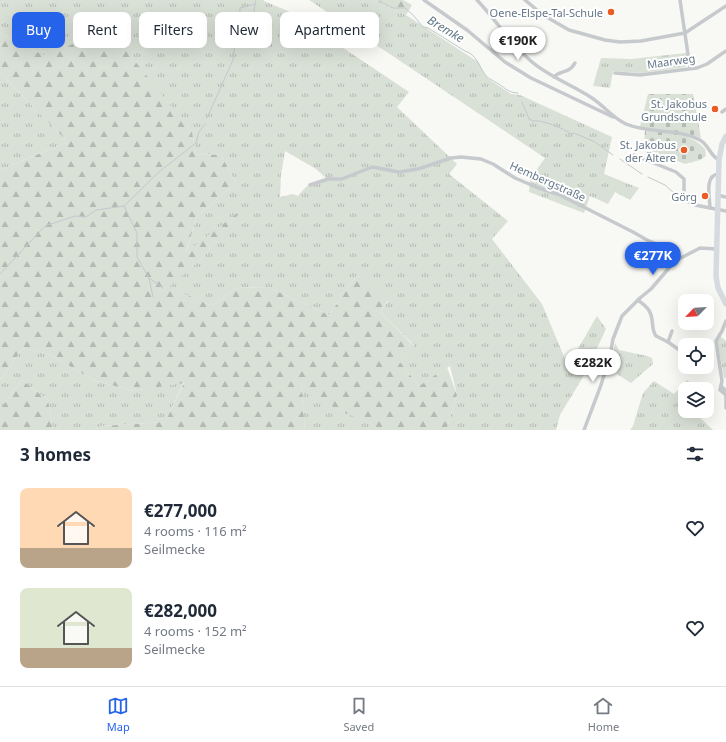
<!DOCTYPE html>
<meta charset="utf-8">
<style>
body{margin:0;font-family:"Noto Sans",sans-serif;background:#f2f2f3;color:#1f2937;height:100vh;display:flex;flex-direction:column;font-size:15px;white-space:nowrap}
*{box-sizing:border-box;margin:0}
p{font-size:13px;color:#747a83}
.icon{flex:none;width:22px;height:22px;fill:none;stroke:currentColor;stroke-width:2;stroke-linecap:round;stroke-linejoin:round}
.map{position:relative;height:430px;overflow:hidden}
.panel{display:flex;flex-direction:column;background:#fff;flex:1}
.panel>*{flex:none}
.guide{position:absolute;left:12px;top:12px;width:400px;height:36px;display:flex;gap:8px}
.needle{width:26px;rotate:246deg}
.controls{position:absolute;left:678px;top:294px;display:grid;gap:8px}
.controls a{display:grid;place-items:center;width:36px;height:36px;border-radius:8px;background:#fff;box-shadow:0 4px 16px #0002;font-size:20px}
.price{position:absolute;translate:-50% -34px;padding:0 9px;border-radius:14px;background:#fff;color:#222;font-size:13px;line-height:26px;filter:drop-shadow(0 1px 2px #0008)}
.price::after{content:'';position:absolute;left:50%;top:24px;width:12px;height:9px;margin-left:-6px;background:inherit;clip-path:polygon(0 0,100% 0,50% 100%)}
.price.selected{background:#2563eb;color:#fff}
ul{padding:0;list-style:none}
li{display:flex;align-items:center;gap:12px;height:100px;padding:0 20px}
li span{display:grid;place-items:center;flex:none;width:112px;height:80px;border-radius:8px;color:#555}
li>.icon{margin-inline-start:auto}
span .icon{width:48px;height:48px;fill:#fffc;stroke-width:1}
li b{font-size:17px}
h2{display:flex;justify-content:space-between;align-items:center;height:48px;padding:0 20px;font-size:17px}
.pill{padding:0 14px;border-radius:8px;background:#fff;box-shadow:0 4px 16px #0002;font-size:14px;line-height:36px}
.pill.selected{background:#2563eb;color:#fff}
.dock{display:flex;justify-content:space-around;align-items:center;height:56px;border-top:1px solid #e0e1e3;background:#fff;font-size:11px;color:#747a83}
.dock a{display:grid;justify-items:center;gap:2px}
.dock .selected{color:#2563eb}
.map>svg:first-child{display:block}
</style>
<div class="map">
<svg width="726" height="430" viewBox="0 0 726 430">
<defs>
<pattern id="grass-tufts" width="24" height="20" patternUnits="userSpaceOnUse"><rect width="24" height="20" fill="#d9e0d6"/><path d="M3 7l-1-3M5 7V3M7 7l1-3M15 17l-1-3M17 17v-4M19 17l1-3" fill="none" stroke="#b4bab3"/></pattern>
<pattern id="forest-firs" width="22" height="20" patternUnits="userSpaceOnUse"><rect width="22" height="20" fill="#d9e0d6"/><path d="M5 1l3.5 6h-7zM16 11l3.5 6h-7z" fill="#b4bab3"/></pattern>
<pattern id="cemetery-stones" width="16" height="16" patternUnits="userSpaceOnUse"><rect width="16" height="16" fill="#d9e0d6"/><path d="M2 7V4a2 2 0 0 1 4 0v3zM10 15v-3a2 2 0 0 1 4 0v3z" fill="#b4bab3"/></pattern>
</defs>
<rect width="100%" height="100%" fill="#f8f8f5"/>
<g fill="url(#grass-tufts)" fill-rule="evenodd">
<path d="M0,0h264v1l24,10 121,81 -12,15 60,57 -8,10 59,47 -16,18 50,65 26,62 29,-50 9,13 -20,43 -26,43 -4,15h-104l-5,-2 10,-33 -7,-29 -31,20 -19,-24 14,-17 -34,-33 8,-11 -31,-26 -28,40 -61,-28 -31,1 -25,18 -44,-19 31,-26 42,-50 -55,42 11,-37 39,-33 -15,-28 -25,-1 -4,-22 -27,-32 -116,-42 -49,-25zM285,151l31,18 11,10c-16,3 -19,5 -29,17l-5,-2 -13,3 1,-22z"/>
<path d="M309,0h64l33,15 72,47 9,16 24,16 9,1 92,42 -8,37 35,14 -9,12 -15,-8 -7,12 -18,-8 -6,17 -55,-21 1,-13 15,-21z"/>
<path d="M686,53l2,10 -3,4 -44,6 -28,-2 -3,17 -17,-2 8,-28 30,1z"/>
<path d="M0,73l68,69 -68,28z"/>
<path d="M720,336l6,5v37h-2l-7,-39z"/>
<path d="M615,343l4,7 28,6 5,2 1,6 -22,19 -14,-9 2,-8 -9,-3z"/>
<path d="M23,348l26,6 44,26 40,11 51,-9 -19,40 -64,4 -7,4h-41l-5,-30 -26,-20 -22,29v-29z"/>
<path d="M687,380l11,9h-13v22h12l-2,2 18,17h-83l3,-4 10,-33 11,-12 20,13z"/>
<path d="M301,384c12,8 24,18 36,25 14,7 30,11 42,21h-74z"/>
</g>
<g fill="url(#forest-firs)">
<path d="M373,0h30l9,5 -6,10z"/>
<path d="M105,24l87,108 4,22 25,1 15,28 -39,33 -11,36 57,-43 -44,52 -30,26 43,19 25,-18 31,-1 61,28 28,-40 31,25 -8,12 34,34 -14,16 19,24 28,-19 10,28 -10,33 5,2h-73c-13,-10 -30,-14 -44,-22 -12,-7 -22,-16 -34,-24l4,46h-211l7,-4 64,-4 19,-39 -51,8 -40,-11 -44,-26 -26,-6 -23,32v-210l68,-28 -68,-69v-40l49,25z"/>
<path d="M22,380l26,20 5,30h-53v-21z"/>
</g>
<g fill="url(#cemetery-stones)">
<path d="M648,94h45l8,44 -12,-4 -49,-7z"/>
<path d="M645,130c20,3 46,2 60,19l1,7 -6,4 -15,4 -15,-6c-9,4 -16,0 -24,-5l-2,-5z"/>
</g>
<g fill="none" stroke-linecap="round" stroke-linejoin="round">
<g stroke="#c0cacf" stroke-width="1">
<path d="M380,0l1,2 12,6h12l8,7 10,12 5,1 37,23c13,4 14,17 22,26 2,2 6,3 8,5 9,4 12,11 23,11"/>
<path d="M253,19l2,-15"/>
<path d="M522,102l7,17 4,2c8,-2 32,8 38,13l3,-1 21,9 18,13"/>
<path d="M207,118l26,-58 2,-18 4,-11 1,-23 15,-4 1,-4"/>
<path d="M620,159l22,15"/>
<path d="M648,177l17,8 9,8"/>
<path d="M124,206l13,27v24l12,21 4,19"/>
<path d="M0,274l45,-48 30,-10 11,1 10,-7 28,-4 36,-35 36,-28 3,-11 6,-8"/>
<path d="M149,278l14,10"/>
</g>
<g stroke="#c6cacd" stroke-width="3.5">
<path d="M424,0l43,30 38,32 26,16 82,39"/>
<path d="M477,0c19,20 34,44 55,62 18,15 40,23 60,36 12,8 21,20 34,26 24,10 51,4 74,16 9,5 10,16 19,20"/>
<path d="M525,0l18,15 26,15 36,10 15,2 21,-1 44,-8 41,-27"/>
<path d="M680,0l10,68"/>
<path d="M615,73l25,2 57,-7 10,-4 19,-13"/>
<path d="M554,77c7,-8 14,-2 21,-14"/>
<path d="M722,112l4,-3"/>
<path d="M634,155l42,17 8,7v21l11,5 31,6"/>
<path d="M310,185l18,-6h14l30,-12 27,5 19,-3 33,-11 10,-1 20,2 12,5 22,14 21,9 24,8 73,37 14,8 14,6 14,15"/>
<path d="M717,195l9,2"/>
<path d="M710,208c0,-10 -6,-32 8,-34"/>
<path d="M638,300c3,3 7,5 10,9 7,8 2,19 8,27l12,6 17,12"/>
<path d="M726,321l-4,10 -6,10 6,40 -2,9 6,5"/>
<path d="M668,342l4,-11"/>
<path d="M721,386l5,5"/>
<path d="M726,396v12"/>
<path d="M584,430l17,-45 9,-30 3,-16 9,-23 18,-18 11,-9 24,-28 25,-13 17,1"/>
</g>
<path stroke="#d6dbdf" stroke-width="5.5" d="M726,136l-4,8 -3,16 -3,116 2,12 8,16"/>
</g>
<g fill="#e95c24" stroke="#fff" stroke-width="1.5">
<circle cx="611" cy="12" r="4"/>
<circle cx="715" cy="109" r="4"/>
<circle cx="684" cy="150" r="4"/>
<circle cx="705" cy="196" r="4"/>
</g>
<g text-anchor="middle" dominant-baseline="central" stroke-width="4" stroke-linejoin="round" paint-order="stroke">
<g font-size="11" fill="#678" stroke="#fff" text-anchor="end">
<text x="603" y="12">Oene-Elspe-Tal-Schule</text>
<text x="707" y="103">St. Jakobus<tspan x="707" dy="13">Grundschule</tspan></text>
<text x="676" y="144">St. Jakobus<tspan x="676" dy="13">der Ältere</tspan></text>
<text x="697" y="196">Görg</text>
</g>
<g font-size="11" fill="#678" stroke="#fff">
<text transform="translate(671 61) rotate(-8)">Maarweg</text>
<text transform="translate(548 181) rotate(24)">Hembergstraße</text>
</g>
<g font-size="12" font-style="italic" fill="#627883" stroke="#fff">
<text transform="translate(446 29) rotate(31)">Bremke</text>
</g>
</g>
</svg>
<div class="controls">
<a><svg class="needle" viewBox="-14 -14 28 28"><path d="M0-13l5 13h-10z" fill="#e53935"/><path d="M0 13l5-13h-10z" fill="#747a83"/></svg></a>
<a><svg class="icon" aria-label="locate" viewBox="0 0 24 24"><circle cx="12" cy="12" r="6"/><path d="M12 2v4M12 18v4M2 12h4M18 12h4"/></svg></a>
<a><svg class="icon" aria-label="layers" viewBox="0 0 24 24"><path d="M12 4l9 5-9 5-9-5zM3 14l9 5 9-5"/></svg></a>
</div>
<b class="price" style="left:518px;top:61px">€190K</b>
<b class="price selected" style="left:653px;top:276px">€277K</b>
<b class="price" style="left:593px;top:383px">€282K</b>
<div class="guide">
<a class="pill selected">Buy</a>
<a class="pill">Rent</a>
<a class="pill">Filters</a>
<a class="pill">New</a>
<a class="pill">Apartment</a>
</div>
</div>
<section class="panel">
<h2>3 homes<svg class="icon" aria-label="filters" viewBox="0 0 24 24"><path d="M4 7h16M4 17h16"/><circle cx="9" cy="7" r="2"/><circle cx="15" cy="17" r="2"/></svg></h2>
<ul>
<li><span style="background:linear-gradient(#ffd9b3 75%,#b9a48a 0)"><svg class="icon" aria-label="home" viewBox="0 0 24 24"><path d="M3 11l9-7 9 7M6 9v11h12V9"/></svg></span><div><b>€277,000</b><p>4 rooms · 116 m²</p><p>Seilmecke</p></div><svg class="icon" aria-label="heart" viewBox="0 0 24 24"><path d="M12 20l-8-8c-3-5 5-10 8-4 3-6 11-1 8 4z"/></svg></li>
<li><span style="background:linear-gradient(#dfe7d0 75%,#b9a48a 0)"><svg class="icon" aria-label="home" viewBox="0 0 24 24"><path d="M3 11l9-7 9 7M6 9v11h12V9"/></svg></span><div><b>€282,000</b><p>4 rooms · 152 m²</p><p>Seilmecke</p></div><svg class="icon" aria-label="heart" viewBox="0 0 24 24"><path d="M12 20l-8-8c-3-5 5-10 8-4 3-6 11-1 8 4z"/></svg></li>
</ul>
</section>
<nav class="dock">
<a class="selected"><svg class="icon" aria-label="map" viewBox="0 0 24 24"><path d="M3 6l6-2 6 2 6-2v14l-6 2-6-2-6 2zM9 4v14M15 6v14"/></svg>Map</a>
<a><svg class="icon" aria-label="saved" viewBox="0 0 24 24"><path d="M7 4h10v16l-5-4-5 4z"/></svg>Saved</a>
<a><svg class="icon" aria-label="home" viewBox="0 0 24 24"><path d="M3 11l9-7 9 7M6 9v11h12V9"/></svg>Home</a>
</nav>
